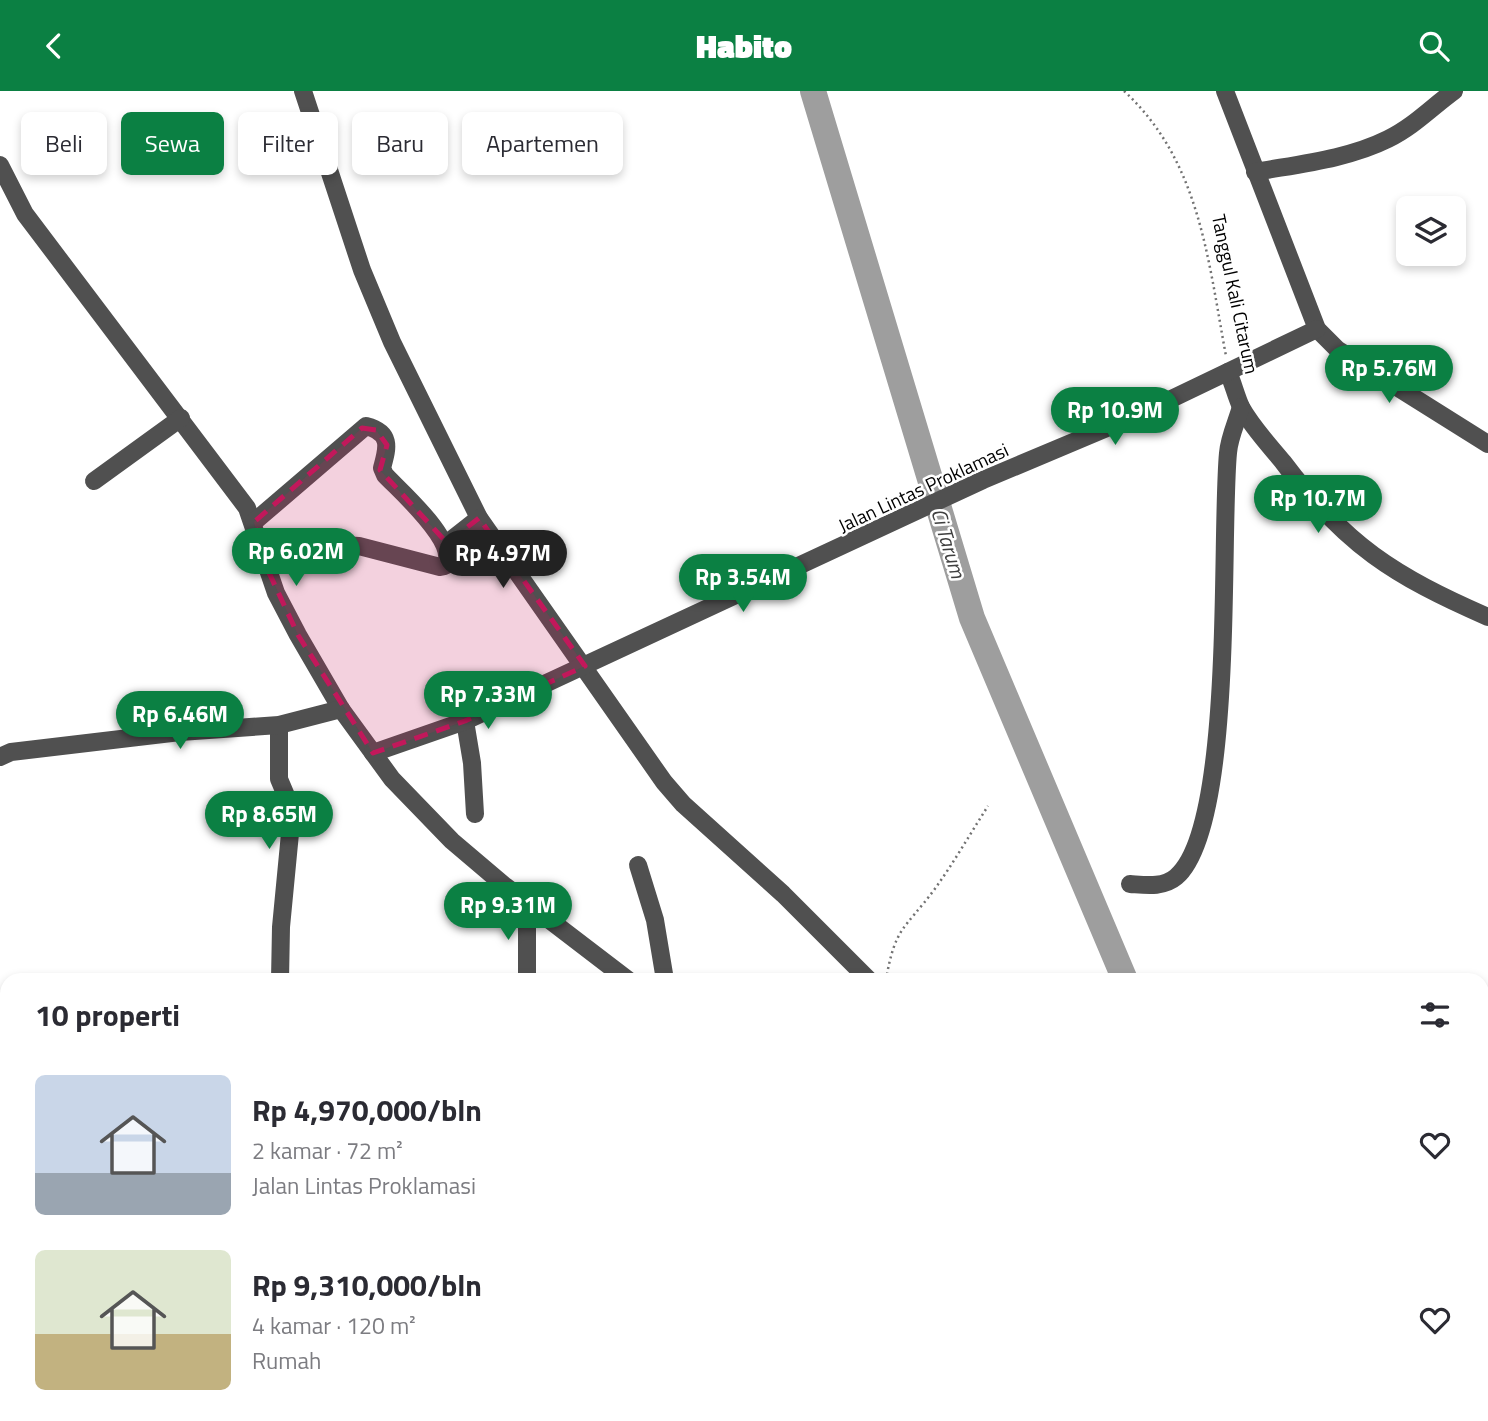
<!DOCTYPE html>
<html lang="id">
<meta charset="utf-8">
<style>
body{margin:0;font-family:"Titillium Web",sans-serif;background:#f7f7f7;color:#2b2b33;height:100vh;display:flex;flex-direction:column;font-size:26px;white-space:nowrap}
*{box-sizing:border-box;margin:0}
p{font-size:23px;color:#7c7c81}
.icon{flex:none;width:38px;height:38px;fill:none;stroke:currentColor;stroke-width:2;stroke-linecap:round;stroke-linejoin:round}
.map{position:relative;flex:1;overflow:hidden}
.drawer{position:absolute;left:0px;top:882px;width:1489px;height:448px;display:flex;flex-direction:column;background:#fff;border-radius:21px 21px 0 0;box-shadow:0 4px 10px #0003}
.drawer>*{flex:none}
.guide{position:absolute;left:21px;top:21px;width:700px;height:63px;display:flex;gap:14px}
.tools{position:absolute;left:1396px;top:105px;display:grid;gap:14px}
.tools a{display:grid;place-items:center;width:70px;height:70px;border-radius:10px;background:#fff;box-shadow:0 4px 10px #0003;font-size:35px}
.price{position:absolute;translate:-50% -60px;padding:0 16px;border-radius:24px;background:#0b8043;color:#fff;font-size:23px;line-height:46px;filter:drop-shadow(0 2px 4px #0008)}
.price::after{content:'';position:absolute;left:50%;top:42px;width:21px;height:16px;margin-left:-10px;background:inherit;clip-path:polygon(0 0,100% 0,50% 100%)}
.price.current{background:#222;color:#fff}
ul{padding:0;list-style:none}
li{display:flex;align-items:center;gap:21px;height:175px;padding:0 35px}
li span{display:grid;place-items:center;flex:none;width:196px;height:140px;border-radius:10px;color:#555}
li>.icon{margin-inline-start:auto}
span .icon{width:84px;height:84px;fill:#fffc;stroke-width:1}
li b{font-size:30px}
h2{display:flex;justify-content:space-between;align-items:center;height:84px;padding:0 35px;font-size:30px}
.tag{padding:0 24px;border-radius:10px;background:#fff;box-shadow:0 4px 10px #0003;font-size:24px;line-height:63px}
.tag.current{background:#0b8043;color:#fff}
header{display:flex;justify-content:space-between;align-items:center;height:91px;padding:0 35px;background:#0b8043;color:#fff;font-size:32px;font-weight:800}
.map>svg:first-child{display:block}
</style>
<header><svg class="icon" aria-label="back" viewBox="0 0 24 24"><path d="M15 5l-7 7 7 7"/></svg>Habito<svg class="icon" aria-label="search" viewBox="0 0 24 24"><circle cx="10" cy="10" r="6"/><path d="M15 15l6 6"/></svg></header>
<div class="map">
<svg width="1488" height="1330" viewBox="0 0 1488 1330">
<rect width="100%" height="100%" fill="#fff"/>
<g fill="none" stroke-linecap="round" stroke-linejoin="round">
<g stroke="#9e9e9e" stroke-width="26">
<path d="M813,0l159,527 153,362"/>
<path d="M1482,1136h6"/>
</g>
<g stroke="#727272" stroke-width="2.5" stroke-dasharray="2 3.5" stroke-linecap="butt">
<path d="M1124,0c76,70 84,169 102,265"/>
<path d="M886,889c9,-53 18,-50 48,-90 19,-26 36,-56 54,-84"/>
</g>
<g stroke="#505050" stroke-width="18">
<path d="M303,0l59,179 30,72 87,176 185,264 19,22 100,90 86,86"/>
<path d="M1225,0l92,238 21,21 150,94"/>
<path d="M0,74l25,49 222,294 29,85 22,42 43,74 51,70 60,62 53,45 123,94"/>
<path d="M1255,81c44,-8 93,-13 133,-33 25,-12 44,-32 66,-48"/>
<path d="M1228,281c5,11 8,24 13,35 11,20 28,38 42,55 62,83 111,114 205,155"/>
<path d="M94,390l87,-63"/>
<path d="M254,431l112,-96c27,7 21,23 16,42l3,7c16,17 74,67 60,91l-5,1 -81,-21 -100,-6"/>
<path d="M446,453l33,-26"/>
<path d="M465,630l7,42 3,51"/>
<path d="M279,634v54l11,26 1,18 -10,104 -1,53"/>
<path d="M373,662l92,-32 518,-241 157,-66 177,-85"/>
<path d="M0,666l11,-5 169,-20 99,-7 62,-16"/>
<path d="M638,774l17,55 10,60"/>
<path d="M1130,793c15,1 33,4 46,-7 59,-50 44,-340 52,-424 1,-15 9,-32 13,-46"/>
<path d="M527,889v-77"/>
<path d="M0,920l7,1"/>
<path d="M1482,1270l6,-1"/>
<path d="M236,1323v7"/>
<path d="M637,1323l2,7"/>
<path d="M1192,1323l2,7"/>
<path d="M1437,1323l35,7 16,-3"/>
<path d="M711,1330l31,-7"/>
<path d="M1025,1330l7,-7"/>
<path d="M1383,1330v-7"/>
</g>
</g>
<path fill="#c2185b" fill-opacity="0.2" stroke="#c2185b" stroke-width="5" stroke-dasharray="14 9" stroke-linejoin="round" d="M362,337l14,2 11,15 -7,25 67,73 32,-25 106,148 -120,55 -92,32 -75,-118 -33,-71 -11,-42z"/>
<g text-anchor="middle" dominant-baseline="central" stroke-width="5" stroke-linejoin="round" paint-order="stroke">
<g font-size="19" fill="#000" stroke="#fff">
<text transform="translate(1236 203) rotate(78)">Tanggul Kali Citarum</text>
<text transform="translate(923 396) rotate(-25)">Jalan Lintas Proklamasi</text>
</g>
<g font-size="21" font-style="italic" fill="#3f3f3f" stroke="#fff">
<text transform="translate(949 452) rotate(73)">Ci Tarum</text>
</g>
</g>
</svg>
<div class="tools">
<a><svg class="icon" aria-label="layers" viewBox="0 0 24 24"><path d="M12 4l9 5-9 5-9-5zM3 14l9 5 9-5"/></svg></a>
</div>
<b class="price" style="left:1389px;top:314px">Rp 5.76M</b>
<b class="price" style="left:1115px;top:356px">Rp 10.9M</b>
<b class="price" style="left:1318px;top:444px">Rp 10.7M</b>
<b class="price" style="left:296px;top:497px">Rp 6.02M</b>
<b class="price current" style="left:503px;top:499px">Rp 4.97M</b>
<b class="price" style="left:743px;top:523px">Rp 3.54M</b>
<b class="price" style="left:488px;top:640px">Rp 7.33M</b>
<b class="price" style="left:180px;top:660px">Rp 6.46M</b>
<b class="price" style="left:269px;top:760px">Rp 8.65M</b>
<b class="price" style="left:508px;top:851px">Rp 9.31M</b>
<div class="guide">
<a class="tag">Beli</a>
<a class="tag current">Sewa</a>
<a class="tag">Filter</a>
<a class="tag">Baru</a>
<a class="tag">Apartemen</a>
</div>
<section class="drawer">
<h2>10 properti<svg class="icon" aria-label="filters" viewBox="0 0 24 24"><path d="M4 7h16M4 17h16"/><circle cx="9" cy="7" r="2"/><circle cx="15" cy="17" r="2"/></svg></h2>
<ul>
<li><span style="background:linear-gradient(#c9d6e8 70%,#9aa5b1 0)"><svg class="icon" aria-label="home" viewBox="0 0 24 24"><path d="M3 11l9-7 9 7M6 9v11h12V9"/></svg></span><div><b>Rp 4,970,000/bln</b><p>2 kamar · 72 m²</p><p>Jalan Lintas Proklamasi</p></div><svg class="icon" aria-label="heart" viewBox="0 0 24 24"><path d="M12 20l-8-8c-3-5 5-10 8-4 3-6 11-1 8 4z"/></svg></li>
<li><span style="background:linear-gradient(#dfe7d0 60%,#c2b280 0)"><svg class="icon" aria-label="home" viewBox="0 0 24 24"><path d="M3 11l9-7 9 7M6 9v11h12V9"/></svg></span><div><b>Rp 9,310,000/bln</b><p>4 kamar · 120 m²</p><p>Rumah</p></div><svg class="icon" aria-label="heart" viewBox="0 0 24 24"><path d="M12 20l-8-8c-3-5 5-10 8-4 3-6 11-1 8 4z"/></svg></li>
</ul>
</section>
</div>
